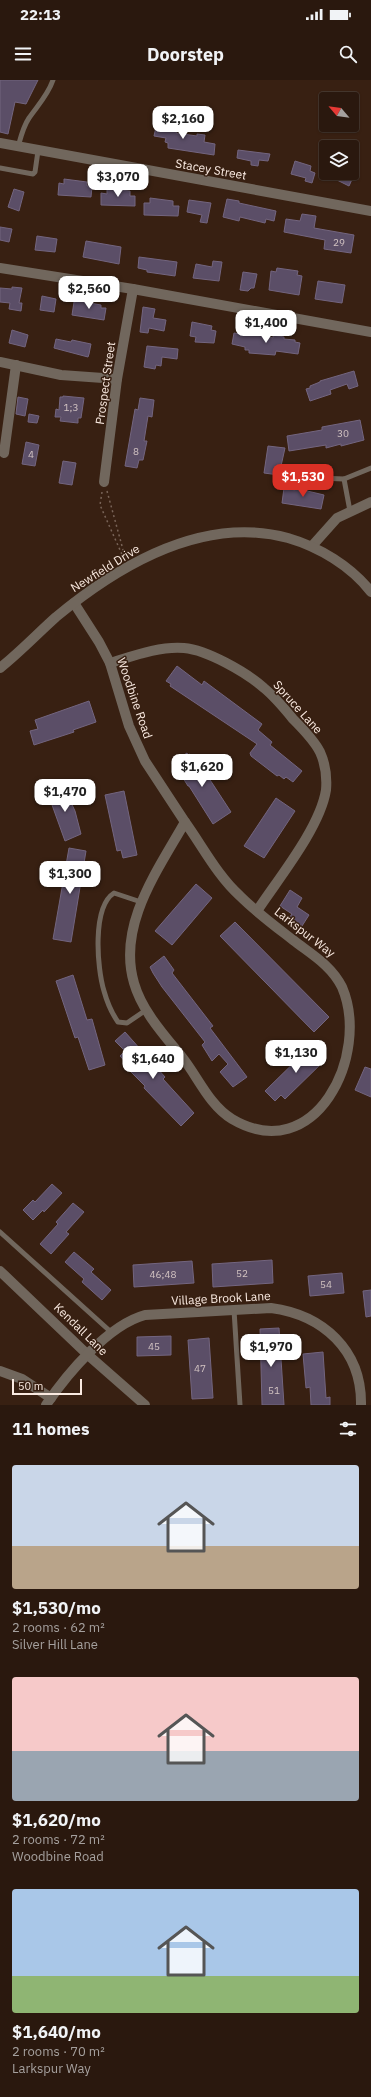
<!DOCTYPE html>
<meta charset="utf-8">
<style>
body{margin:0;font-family:"IBM Plex Sans",sans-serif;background:#322117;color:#f1f3f6;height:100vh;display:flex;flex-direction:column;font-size:15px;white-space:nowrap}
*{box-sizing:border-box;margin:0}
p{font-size:13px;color:#a5a09e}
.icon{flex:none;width:22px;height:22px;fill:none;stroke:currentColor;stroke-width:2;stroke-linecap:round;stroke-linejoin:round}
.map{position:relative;height:1325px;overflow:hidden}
.sheet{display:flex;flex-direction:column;background:#2a180e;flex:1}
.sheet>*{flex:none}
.needle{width:26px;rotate:299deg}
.tools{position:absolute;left:319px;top:12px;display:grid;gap:8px}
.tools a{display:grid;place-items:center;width:40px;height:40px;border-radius:4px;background:#2a180e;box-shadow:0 1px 3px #0004,0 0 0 1px #46372e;font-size:20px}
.scale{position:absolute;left:12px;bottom:10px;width:70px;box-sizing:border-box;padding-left:4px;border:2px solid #faeae1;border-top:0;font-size:11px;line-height:14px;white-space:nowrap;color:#faeae1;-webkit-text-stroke:3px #382012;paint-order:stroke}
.price{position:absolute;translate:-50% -34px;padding:0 9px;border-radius:8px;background:#fff;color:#222;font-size:13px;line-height:26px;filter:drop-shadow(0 1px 2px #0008)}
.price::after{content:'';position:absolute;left:50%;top:24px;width:12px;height:9px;margin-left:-6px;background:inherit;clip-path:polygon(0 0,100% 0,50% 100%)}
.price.current{background:#d93025;color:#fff}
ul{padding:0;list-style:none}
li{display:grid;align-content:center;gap:8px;height:212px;padding:0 12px}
li span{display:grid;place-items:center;height:124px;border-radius:4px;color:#555}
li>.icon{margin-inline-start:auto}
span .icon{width:72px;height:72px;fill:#fffc;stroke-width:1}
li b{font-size:17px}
h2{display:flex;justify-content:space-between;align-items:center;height:48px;padding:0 12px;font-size:17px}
.status{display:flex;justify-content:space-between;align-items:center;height:28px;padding:0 20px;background:#2a180e;direction:ltr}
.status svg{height:11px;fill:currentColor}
header{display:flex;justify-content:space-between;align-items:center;height:52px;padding:0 12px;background:#2a180e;font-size:18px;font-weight:800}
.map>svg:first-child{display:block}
</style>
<div class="status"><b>22:13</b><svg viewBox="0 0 49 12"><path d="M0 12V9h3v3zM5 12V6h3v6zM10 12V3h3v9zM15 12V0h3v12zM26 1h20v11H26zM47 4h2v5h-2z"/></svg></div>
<header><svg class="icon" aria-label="menu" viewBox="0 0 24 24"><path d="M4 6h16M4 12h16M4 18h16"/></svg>Doorstep<svg class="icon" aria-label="search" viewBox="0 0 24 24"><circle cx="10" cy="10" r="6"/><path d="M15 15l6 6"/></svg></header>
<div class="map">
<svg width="371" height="1325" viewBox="0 0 371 1325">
<rect width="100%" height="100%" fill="#382012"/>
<g fill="#5b4e67" stroke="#73657f">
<path d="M0,0h38l-12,24 -11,-2 -7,32 -8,-2z"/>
<path d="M158,38l9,2 -1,9 11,1 -1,3 21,3v-2l8,1 -1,7 11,2 -1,11 -46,-7v-5l-3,-1 1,-4 -12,-2z"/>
<path d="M238,70l32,4 -2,7 -9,-1 -1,6 -7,-1v-4l-14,-3z"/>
<path d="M295,81l16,5 -1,5 5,2 -3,10 -7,-2 1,-3 -15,-4z"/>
<path d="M340,93l14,2 -5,11 -12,-6z"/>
<path d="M64,99l23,3v4h5l-1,11 -33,-2 1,-12 5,1z"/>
<path d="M14,109l10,3 -5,19 -11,-4z"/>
<path d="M107,109l23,2v5h5v10l-34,-1v-12l6,1z"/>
<path d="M150,118l23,3v5h6l-1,10 -34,-1v-12h6z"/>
<path d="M227,119l12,2v2l37,8 -2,10 -8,-2 -1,4 -25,-6 -1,4 -16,-4z"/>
<path d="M189,120l22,3 -4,20 -7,-1 2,-7 -15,-3z"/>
<path d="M302,134l14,2 -2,12 40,7 -3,18 -27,-4 1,-9 -41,-8 2,-13 14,2z"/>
<path d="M0,147l12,2 -3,13 -9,-2z"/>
<path d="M37,156l20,3 -2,13 -20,-2z"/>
<path d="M86,161l35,6 -2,17 -36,-7z"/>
<path d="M139,177l38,5 -2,14 -28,-4v-2l-9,-2z"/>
<path d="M213,181l9,1 -3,19 -26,-3 3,-14 16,3z"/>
<path d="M277,188l21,3 -1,4 5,1 -3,19 -30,-5 2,-19 5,1z"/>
<path d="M243,192l14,2 -3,14h-3l-3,3 -8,-1z"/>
<path d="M318,201l27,4 -3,18 -27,-4z"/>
<path d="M12,207l10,1 -3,15h3l-1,8 -12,-2 1,-6 -10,-1v-14l12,1z"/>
<path d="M42,216l14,3 -2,13 -14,-2z"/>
<path d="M79,221l22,4v3h5l-2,12 -32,-5 2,-13z"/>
<path d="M143,227l12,2 -2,9 13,2 -2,11 -15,-3 -1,5 -8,-1z"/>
<path d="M192,242l20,4 -1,4 5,1 -2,12 -19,-1 1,-5 -6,-1z"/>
<path d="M12,250l16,5 -3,12 -16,-4z"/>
<path d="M248,252l25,6v-3l11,2v2l11,1v2l5,1 -2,11 -22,-3 -1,4 -26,-2v-3h-4v-3l-13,-3 2,-11 13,2z"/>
<path d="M56,259l15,3 1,-2 19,4 -2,10 -1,3 -34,-9z"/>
<path d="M147,266l31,3 -1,10 -15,-2 -1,9 -5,-1 -1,4 -11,-2z"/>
<path d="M354,291l4,15 -9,3 -2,-5 -17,6 1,4 -21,7 -4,-12 4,-1v-2l10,-4v-1z"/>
<path d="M63,316l21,2 -3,20h-3v5l-18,-2 1,-4h-6l1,-8 3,1 1,-13h3z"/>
<path d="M18,317l10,2 -3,17 -9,-2z"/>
<path d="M140,318l14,2 -2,17 -4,-1 -4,25h3l-4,19h-4l-2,8 -12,-2 10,-57 3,1z"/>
<path d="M29,334l10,2 -2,7 -9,-1z"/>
<path d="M360,340l4,20 -23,6v-2l-15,4v-3l-37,6 -2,-15 35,-6v-3z"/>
<path d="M26,362l13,3 -4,21 -13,-2z"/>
<path d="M268,366l17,2 -6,27 -15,-2z"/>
<path d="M63,381l13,2 -4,22 -13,-2z"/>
<path d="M284,408l11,2v-2l29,7 -3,14 -39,-6z"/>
<path d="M177,586l25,19 2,-4 58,43 -4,6 14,12 -2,3 32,26 -9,11 -7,-5 -2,2 -5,-4 -2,1 -26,-20 -1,-3 7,-9 -87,-58 1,-2 -5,-3z"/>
<path d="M89,621l7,21 -23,8 1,2 -40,13 -4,-14 8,-2 -3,-9z"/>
<path d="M187,673l1,2 2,-1 6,11 3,-2 32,49 -18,12 -24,-38h-1l-5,-8h-2l-9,-15z"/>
<path d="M63,705l12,26 6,23 -16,7 -18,-50z"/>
<path d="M124,711l13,64 -14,3 -2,-8 -4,1 -12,-56z"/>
<path d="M276,718l19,13 -31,47 -20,-12z"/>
<path d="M69,768l17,3 -15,91 -18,-3z"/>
<path d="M196,804l16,14 -40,47 -17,-14z"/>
<path d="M290,810l12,8 -5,9 12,8 -7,11 -13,-8 3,-4 -12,-8z"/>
<path d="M235,842l94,95 -15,15 -94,-96z"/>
<path d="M164,876l10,14 -2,3 41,53 -3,2 37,49 -14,10 -13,-15 8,-8 -9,-10 -7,7 -10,-16 3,-3 -43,-55 -9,-14 -3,-6z"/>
<path d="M73,895l14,45 5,-1 13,46 -16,5 -11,-33 -3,1 -19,-57z"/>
<path d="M125,952l40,45 -2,2 31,34 -13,13 -37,-38 1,-2 -15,-15 2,-2 -12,-13 5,-5 -10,-10z"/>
<path d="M312,965l14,14 -41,40 -4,-4 -6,6 -10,-10z"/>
<path d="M365,987l6,2v28l-16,-7z"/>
<path d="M52,1104l10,9 -18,19 -1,-2 -10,10 -10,-10 10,-10 2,2z"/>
<path d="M73,1123l11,9 -18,20 3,2 -18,20 -11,-10 18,-20 -2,-2z"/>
<path d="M74,1172l20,17 -3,3 20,18 -9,10 -20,-18 2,-3 -19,-17z"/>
<path d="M272,1180l1,23 -60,4 -1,-23z"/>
<path d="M192,1181l2,22 -60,4 -1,-22z"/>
<path d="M342,1193l2,20 -34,3 -2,-20z"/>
<path d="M371,1210v26l-5,1 -3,-26z"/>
<path d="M279,1248l5,77h-22l-2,-76z"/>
<path d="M171,1256v19l-34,1v-19z"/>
<path d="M209,1258l4,60 -21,1 -4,-59z"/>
<path d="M323,1272l3,46 4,-1v8h-19l-1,-18 -4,1 -3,-34z"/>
</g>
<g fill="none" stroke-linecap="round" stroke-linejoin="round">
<g stroke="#796458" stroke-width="1.5" stroke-dasharray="2 3" stroke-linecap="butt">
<path d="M107,411l18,66"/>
<path d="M102,412l-2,13 24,54"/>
</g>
<g stroke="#71675d" stroke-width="5">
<path d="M18,67c3,-11 5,-20 11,-29 9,-13 19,-23 24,-38"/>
<path d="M0,88l33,6 2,-2 3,-21"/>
<path d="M292,391l27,7 25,1 27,-11"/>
<path d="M344,399l6,32"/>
<path d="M141,822l-27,-9c-22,14 -17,75 -10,98 3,11 7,21 14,31l9,1 19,-13"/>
<path d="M0,1152l111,100"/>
<path d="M234,1230l6,95"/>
</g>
<g stroke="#71675d" stroke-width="10">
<path d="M0,63l371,68"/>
<path d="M0,188l133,21 238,43"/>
<path d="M0,282l61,13 56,4"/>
<path d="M4,373l12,-88"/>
<path d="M104,402l13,-103 16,-90"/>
<path d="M312,466l25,-28 34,-16"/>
<path d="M74,523l25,39 11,21 19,63 16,35 40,61"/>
<path d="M110,583c23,-7 49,-17 74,-15 23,2 62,24 80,40 11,9 20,20 29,31 9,9 21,21 27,33 5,11 7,26 6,38 -6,38 -48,89 -69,121"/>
<path d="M0,588c20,-16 37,-34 56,-51 64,-53 147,-102 232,-79 31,9 63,28 83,54"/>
<path d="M185,742c18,25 32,53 55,74 16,16 35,30 53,44 18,14 38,25 49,47 29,68 -27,181 -110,132 -23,-14 -34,-42 -50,-62 -18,-22 -40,-46 -48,-74 -17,-58 24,-113 51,-161z"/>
<path d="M0,1191l88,84 57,50"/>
<path d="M0,1291l22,8 29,19"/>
<path d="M46,1325c21,-31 62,-80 99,-90l126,-7c52,7 91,42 90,97"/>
</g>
</g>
<g text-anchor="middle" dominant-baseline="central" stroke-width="3" stroke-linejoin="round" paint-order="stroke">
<g font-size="10" fill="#d2c3c2">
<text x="339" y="162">29</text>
<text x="71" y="327">1;3</text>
<text x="343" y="353">30</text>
<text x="136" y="371">8</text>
<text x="31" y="374">4</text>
<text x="242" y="1193">52</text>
<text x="163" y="1194">46;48</text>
<text x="326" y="1204">54</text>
<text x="154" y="1266">45</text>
<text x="200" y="1288">47</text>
<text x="274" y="1310">51</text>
</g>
<g font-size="12" fill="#faeae1" stroke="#382012">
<text transform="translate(211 89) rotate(10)">Stacey Street</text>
<text transform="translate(105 303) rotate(-82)">Prospect Street</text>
<text transform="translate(105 488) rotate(-32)">Newfield Drive</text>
<text transform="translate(135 618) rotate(71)">Woodbine Road</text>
<text transform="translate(298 627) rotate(48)">Spruce Lane</text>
<text transform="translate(305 852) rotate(38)">Larkspur Way</text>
<text transform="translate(221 1218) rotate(-3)">Village Brook Lane</text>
<text transform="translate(81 1249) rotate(44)">Kendall Lane</text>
</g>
</g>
</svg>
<div class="tools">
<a><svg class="needle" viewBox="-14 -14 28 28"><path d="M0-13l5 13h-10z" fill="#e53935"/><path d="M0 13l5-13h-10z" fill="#a5a09e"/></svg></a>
<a><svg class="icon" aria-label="layers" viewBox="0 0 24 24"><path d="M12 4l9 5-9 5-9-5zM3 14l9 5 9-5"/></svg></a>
</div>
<div class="scale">50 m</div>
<b class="price" style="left:183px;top:60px">$2,160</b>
<b class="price" style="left:118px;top:118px">$3,070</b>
<b class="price" style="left:89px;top:230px">$2,560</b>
<b class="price" style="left:266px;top:264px">$1,400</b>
<b class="price current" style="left:303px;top:418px">$1,530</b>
<b class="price" style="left:202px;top:708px">$1,620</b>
<b class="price" style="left:65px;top:733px">$1,470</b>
<b class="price" style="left:70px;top:815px">$1,300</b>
<b class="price" style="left:296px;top:994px">$1,130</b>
<b class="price" style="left:153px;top:1000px">$1,640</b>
<b class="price" style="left:271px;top:1288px">$1,970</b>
</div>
<section class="sheet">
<h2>11 homes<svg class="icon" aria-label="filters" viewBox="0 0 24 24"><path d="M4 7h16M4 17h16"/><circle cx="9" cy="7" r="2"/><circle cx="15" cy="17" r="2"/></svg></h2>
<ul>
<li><span style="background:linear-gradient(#c9d6e8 65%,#b9a48a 0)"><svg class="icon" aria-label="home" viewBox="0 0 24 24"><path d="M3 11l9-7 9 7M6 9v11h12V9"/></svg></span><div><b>$1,530/mo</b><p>2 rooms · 62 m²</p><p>Silver Hill Lane</p></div></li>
<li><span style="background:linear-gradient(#f6c9c9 60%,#9aa5b1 0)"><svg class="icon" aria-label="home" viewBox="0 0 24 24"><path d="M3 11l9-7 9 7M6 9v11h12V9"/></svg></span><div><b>$1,620/mo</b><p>2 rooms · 72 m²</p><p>Woodbine Road</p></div></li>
<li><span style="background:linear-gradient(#a9c7e8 70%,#8fb573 0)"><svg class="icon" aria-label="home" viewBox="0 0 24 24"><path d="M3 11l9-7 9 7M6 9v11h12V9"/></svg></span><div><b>$1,640/mo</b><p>2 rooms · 70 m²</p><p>Larkspur Way</p></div></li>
</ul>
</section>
